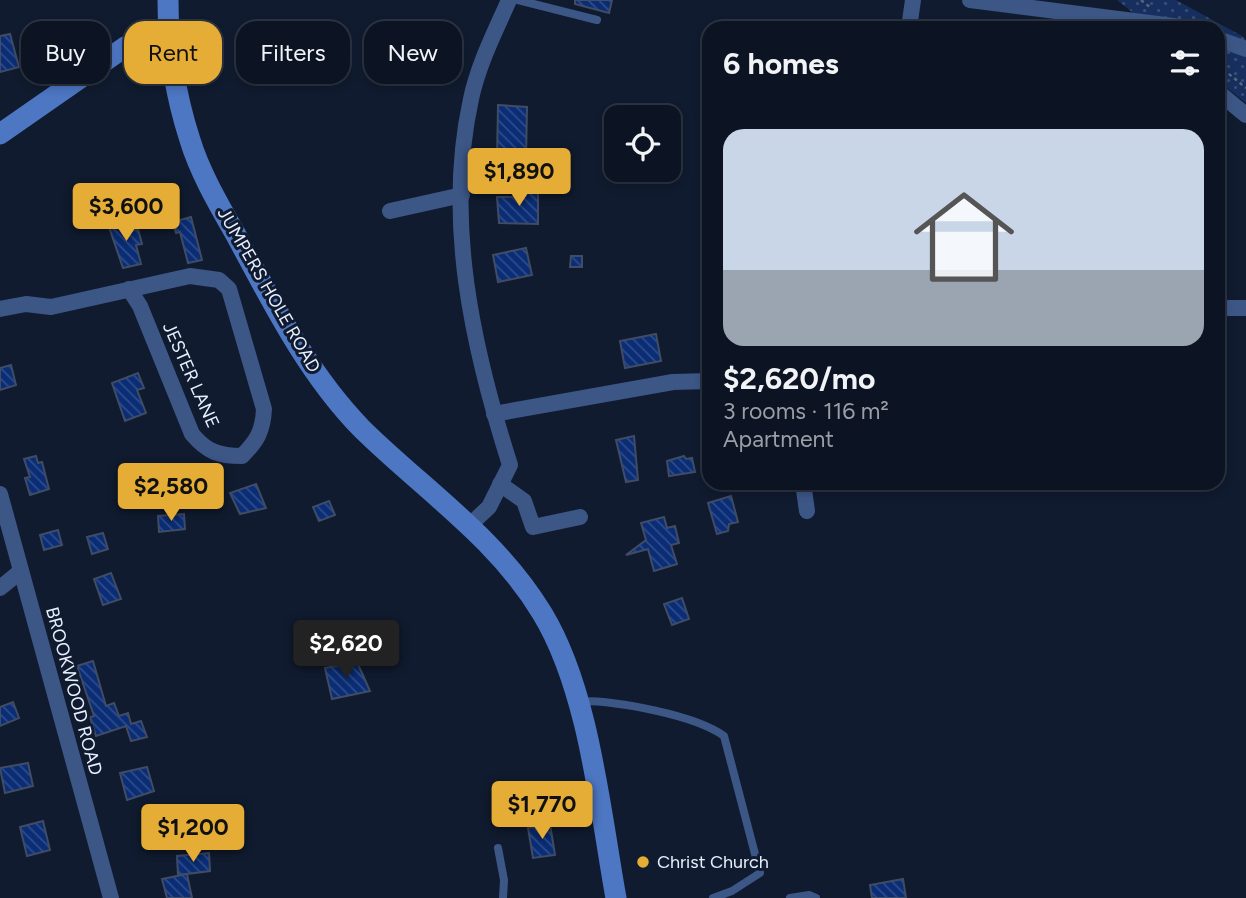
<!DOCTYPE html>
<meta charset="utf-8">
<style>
body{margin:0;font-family:Figtree,sans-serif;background:#151d2b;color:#f1f3f6;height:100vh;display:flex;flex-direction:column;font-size:26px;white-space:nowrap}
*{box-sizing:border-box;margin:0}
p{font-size:23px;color:#9a9ea6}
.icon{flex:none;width:38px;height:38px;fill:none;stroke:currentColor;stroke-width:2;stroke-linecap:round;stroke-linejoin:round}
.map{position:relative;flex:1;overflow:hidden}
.panel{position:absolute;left:702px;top:21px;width:523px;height:469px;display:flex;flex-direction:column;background:#0c1423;border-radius:21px;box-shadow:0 4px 10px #0003,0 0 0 2px #2c3341}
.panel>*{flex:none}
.banner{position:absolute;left:21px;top:21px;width:576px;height:63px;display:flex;gap:14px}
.tools{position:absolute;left:604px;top:105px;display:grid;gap:14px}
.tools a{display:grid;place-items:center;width:77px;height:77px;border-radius:14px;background:#0c1423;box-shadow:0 4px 10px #0003,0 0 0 2px #2c3341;font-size:35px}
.price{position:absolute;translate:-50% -60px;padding:0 16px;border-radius:7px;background:#e5ad35;color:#111;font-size:23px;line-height:46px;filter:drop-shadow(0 2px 4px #0008)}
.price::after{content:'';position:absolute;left:50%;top:42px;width:21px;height:16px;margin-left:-10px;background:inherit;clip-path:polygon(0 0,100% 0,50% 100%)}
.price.active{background:#222;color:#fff}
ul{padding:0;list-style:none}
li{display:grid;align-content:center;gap:14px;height:371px;padding:0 21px}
li span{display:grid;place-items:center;height:217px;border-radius:21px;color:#555}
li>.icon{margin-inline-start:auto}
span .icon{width:126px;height:126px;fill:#fffc;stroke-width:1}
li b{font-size:30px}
h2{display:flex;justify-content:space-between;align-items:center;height:84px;padding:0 21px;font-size:30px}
.tag{padding:0 24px;border-radius:21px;background:#0c1423;box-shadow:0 4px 10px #0003,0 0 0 2px #2c3341;font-size:24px;line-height:63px}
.tag.active{background:#e5ad35;color:#111}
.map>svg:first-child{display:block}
</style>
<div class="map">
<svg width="1246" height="898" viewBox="0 0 1246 898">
<defs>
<pattern id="park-dots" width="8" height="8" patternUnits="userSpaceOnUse" patternTransform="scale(1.75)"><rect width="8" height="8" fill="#162f5f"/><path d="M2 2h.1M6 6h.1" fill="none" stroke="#384d77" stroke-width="1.8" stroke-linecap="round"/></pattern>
<pattern id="building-back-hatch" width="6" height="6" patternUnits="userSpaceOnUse" patternTransform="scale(1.75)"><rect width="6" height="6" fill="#0a2d75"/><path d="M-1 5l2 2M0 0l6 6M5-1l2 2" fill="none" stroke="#2e4c8a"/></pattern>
</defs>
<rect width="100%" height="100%" fill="#101b2f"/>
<path fill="url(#park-dots)" d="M1117,0h59l66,36 4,4v63l-28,-22v-53h-66z"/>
<g fill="url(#building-back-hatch)" stroke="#3f4c63" stroke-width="2">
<path d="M575,0h37l-3,13 -34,-9z"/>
<path d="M417,29l25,6 -4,10 5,2 -10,26 -29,-11z"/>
<path d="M10,34l9,33 -19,5v-36z"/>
<path d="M498,105l29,2 -1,51 -29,3z"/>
<rect x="541" y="164" width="13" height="18"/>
<path d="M538,190v34l-39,-1 -2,-26h20v-6z"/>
<path d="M191,217l11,43 -14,3 -8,-31 -4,1 -3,-11z"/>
<path d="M129,219l3,12 6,-2 4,15 -6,1 5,19 -18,4 -15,-44z"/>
<path d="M526,248l6,27 -34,7 -5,-27z"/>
<path d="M571,256h11v11h-12z"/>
<path d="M656,334l5,27 -36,7 -5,-27z"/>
<path d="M11,365l5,20 -16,5v-22z"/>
<path d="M138,373l6,15 -7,2 9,23 -21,8 -13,-38z"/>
<path d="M634,436l4,44 -12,2 -10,-42z"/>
<path d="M36,456l2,7 4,-1 7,27 -19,6 -5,-17 5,-1 -6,-18z"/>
<path d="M684,456l2,3 6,-1 3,14 -26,4 -2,-15z"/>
<path d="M256,484l10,24 -26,6 -10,-21z"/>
<path d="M731,496l7,26 -9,2 -1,7 -11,3 -9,-31z"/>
<path d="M329,501l6,14 -16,6 -6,-14z"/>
<path d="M184,514l1,15 -26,3 -1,-16z"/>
<path d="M664,517l3,11 8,-2 4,17 -8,2 6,19 -23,7 -6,-22 -22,6 20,-15 -5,-17z"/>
<path d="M58,530l4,15 -18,5 -4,-15z"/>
<path d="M103,533l5,16 -16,5 -5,-17z"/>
<path d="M111,573l10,26 -18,6 -9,-26z"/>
<path d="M682,598l7,21 -17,6 -8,-21z"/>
<path d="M93,661l13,45 8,-3 5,13 9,-3 3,11 10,-3 6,16 -16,4 -5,-15 -30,10 -6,-19 4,-1 -17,-50z"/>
<path d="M357,662l13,29 -38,8 -7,-31z"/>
<path d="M13,702l6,16 -19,8v-19z"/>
<path d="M28,763l5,23 -28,7 -5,-25z"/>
<path d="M147,767l7,24 -27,9 -7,-27z"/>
<path d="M43,821l7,29 -23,6 -7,-29z"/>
<path d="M550,824l5,31 -22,3 -5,-30z"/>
<path d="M209,853l1,18 -32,4 -1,-19z"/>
<path d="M187,874l5,24h-25l-5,-19z"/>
<path d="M903,879l3,19h-34l-2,-13z"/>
</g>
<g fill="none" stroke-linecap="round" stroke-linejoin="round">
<g stroke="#5b6577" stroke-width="2.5" stroke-dasharray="3.5 3.5" stroke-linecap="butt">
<path d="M1141,0l10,8"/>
<path d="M1218,65l28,23"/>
</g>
<g stroke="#3c5686" stroke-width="8">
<path d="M518,0l79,20"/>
<path d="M581,701c37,0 114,14 143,35l36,137 -28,18 -19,7"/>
<path d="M498,848l6,32 -1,18"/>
<path d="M790,898l19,-3 7,3"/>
</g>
<g stroke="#3c5686" stroke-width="16">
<path d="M970,0l219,28"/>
<path d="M909,28l4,-28"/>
<path d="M1218,39l28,10"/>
<path d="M1218,92l28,23"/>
<path d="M390,211l72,-16"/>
<path d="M1218,308h28"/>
<path d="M0,309l26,-5 25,3 139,-31 29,4 10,9 35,120c-1,22 -7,32 -22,47 -23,0 -35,-4 -50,-22l-52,-128 -11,-17"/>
<path d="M494,414l179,-32 36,-1"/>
<path d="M803,483l4,28"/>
<path d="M500,484l24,17 9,26 47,-10"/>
<path d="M0,494l111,404"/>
<path d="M471,524l18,-17 21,-42c-37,-116 -66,-244 -39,-366 7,-34 24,-67 38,-99"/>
<path d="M0,588l21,-17"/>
</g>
<g stroke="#4d76c3" stroke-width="21">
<path d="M168,0c0,48 7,94 22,140 10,33 29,65 46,95 36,67 72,139 126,194 62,61 134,108 180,184 47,77 58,197 74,285"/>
<path d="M0,134l125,-87 43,-5"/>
</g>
</g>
<circle fill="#e5ad35" stroke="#101b2f" stroke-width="2.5" cx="643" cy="862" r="7"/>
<g text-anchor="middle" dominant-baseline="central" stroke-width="6" stroke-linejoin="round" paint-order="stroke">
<g font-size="18" fill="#e8f0ff" stroke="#101b2f">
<text transform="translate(269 290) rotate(60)">JUMPERS HOLE ROAD</text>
<text transform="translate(191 375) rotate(66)">JESTER LANE</text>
<text transform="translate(74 691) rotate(75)">BROOKWOOD ROAD</text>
</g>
<g font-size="18" fill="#e8f0ff" stroke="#101b2f" text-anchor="start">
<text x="657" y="862">Christ Church</text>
</g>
</g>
</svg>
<div class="tools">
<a><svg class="icon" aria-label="locate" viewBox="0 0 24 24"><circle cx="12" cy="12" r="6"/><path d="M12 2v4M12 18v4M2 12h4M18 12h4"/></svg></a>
</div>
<b class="price" style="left:519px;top:208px">$1,890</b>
<b class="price" style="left:126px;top:243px">$3,600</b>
<b class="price" style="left:171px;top:523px">$2,580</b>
<b class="price active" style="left:346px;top:680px">$2,620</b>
<b class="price" style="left:542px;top:841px">$1,770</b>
<b class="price" style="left:193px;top:864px">$1,200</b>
<div class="banner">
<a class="tag">Buy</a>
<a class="tag active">Rent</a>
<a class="tag">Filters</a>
<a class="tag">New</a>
</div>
<section class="panel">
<h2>6 homes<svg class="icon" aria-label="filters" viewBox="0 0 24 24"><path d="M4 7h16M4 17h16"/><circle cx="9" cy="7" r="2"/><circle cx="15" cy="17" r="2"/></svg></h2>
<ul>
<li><span style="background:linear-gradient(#c9d6e8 65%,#9aa5b1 0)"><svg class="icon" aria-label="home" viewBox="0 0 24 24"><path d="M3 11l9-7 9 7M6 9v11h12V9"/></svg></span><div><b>$2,620/mo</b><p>3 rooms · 116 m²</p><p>Apartment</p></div></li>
</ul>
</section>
</div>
